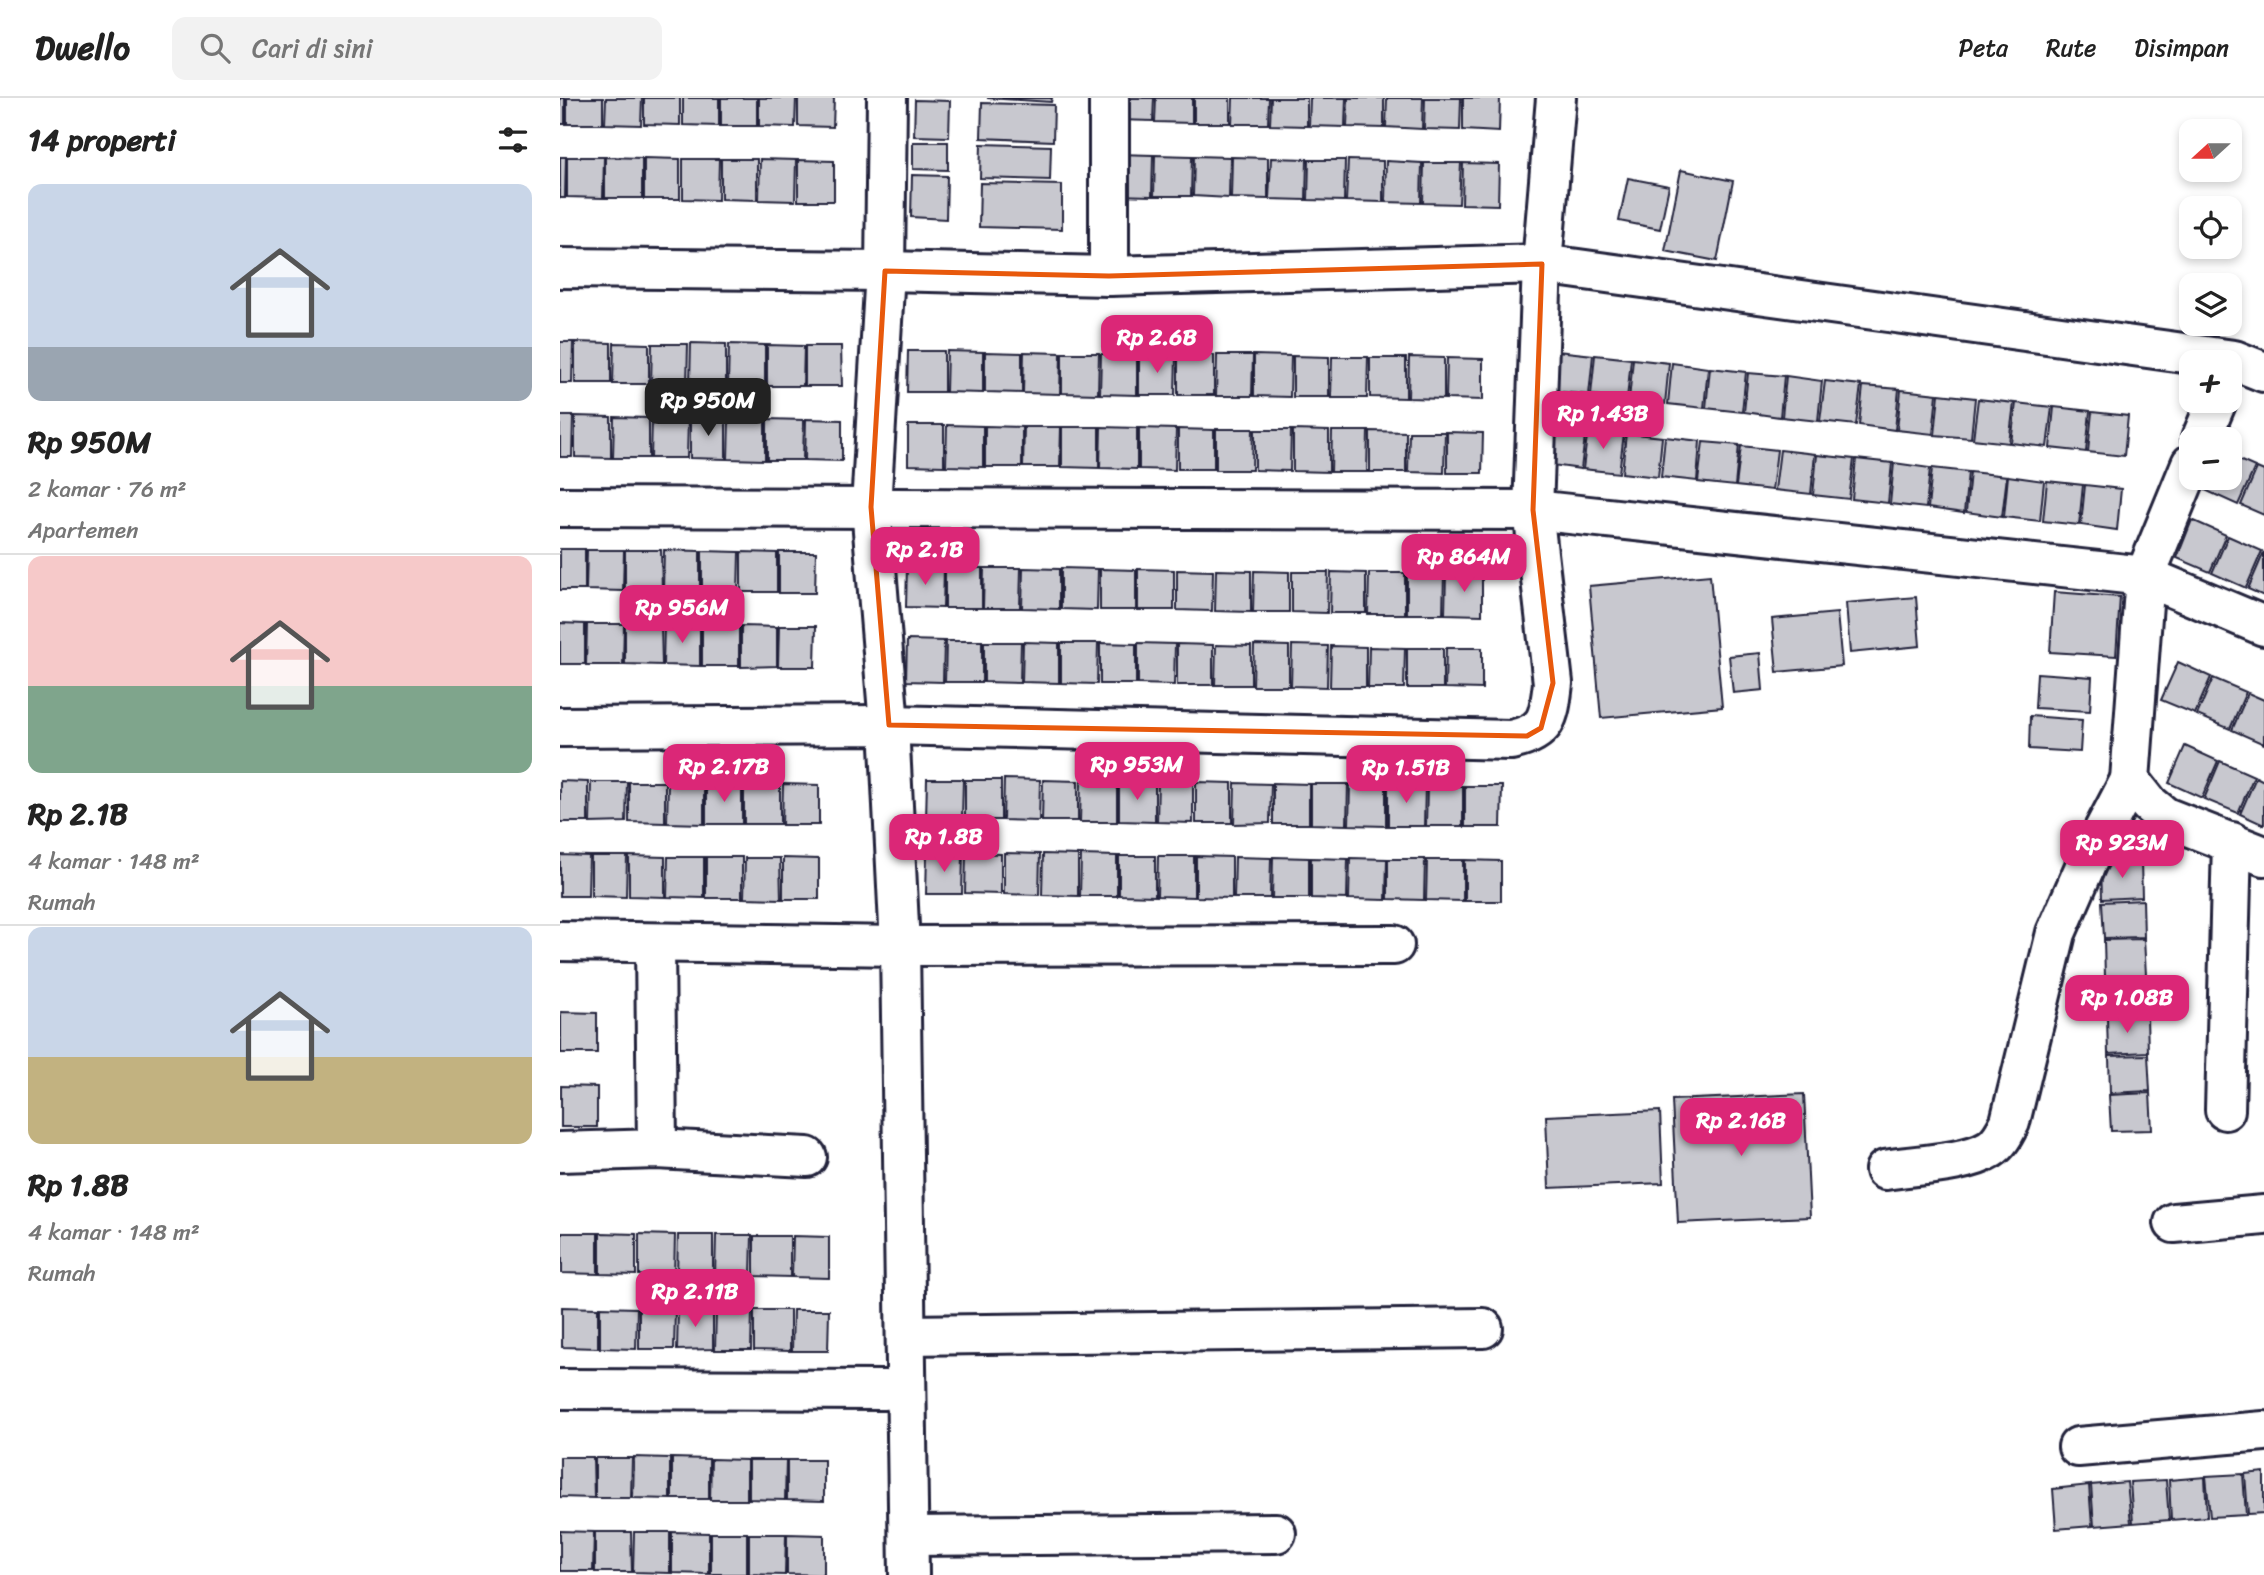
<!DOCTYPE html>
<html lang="id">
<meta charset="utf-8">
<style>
body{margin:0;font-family:Sriracha,sans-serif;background:#f2f2f2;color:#222;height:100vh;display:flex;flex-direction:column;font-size:26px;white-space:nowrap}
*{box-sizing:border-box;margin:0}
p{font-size:23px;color:#767676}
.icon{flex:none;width:38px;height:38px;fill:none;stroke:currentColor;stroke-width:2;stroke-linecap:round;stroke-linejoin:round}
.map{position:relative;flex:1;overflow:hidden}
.details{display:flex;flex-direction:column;background:#fff;width:560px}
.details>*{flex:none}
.needle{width:46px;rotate:249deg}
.tools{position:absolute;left:1619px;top:21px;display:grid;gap:14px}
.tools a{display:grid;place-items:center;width:63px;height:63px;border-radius:14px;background:#fff;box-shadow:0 4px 10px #0003;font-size:35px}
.price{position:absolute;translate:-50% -60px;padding:0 16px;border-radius:14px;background:#db2777;color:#fff;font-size:23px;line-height:46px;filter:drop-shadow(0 2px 4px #0008)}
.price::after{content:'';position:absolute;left:50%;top:42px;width:21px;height:16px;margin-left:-10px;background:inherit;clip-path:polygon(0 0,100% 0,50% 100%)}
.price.on{background:#222;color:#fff}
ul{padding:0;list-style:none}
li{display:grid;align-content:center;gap:14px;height:371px;padding:0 28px}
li+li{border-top:2px solid #e0e0e0}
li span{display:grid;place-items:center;height:217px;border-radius:14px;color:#555}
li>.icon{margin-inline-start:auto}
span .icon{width:126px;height:126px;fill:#fffc;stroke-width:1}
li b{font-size:30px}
h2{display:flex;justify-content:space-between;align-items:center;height:84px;padding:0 28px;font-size:30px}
header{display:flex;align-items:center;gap:42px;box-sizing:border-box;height:98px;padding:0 35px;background:#fff;border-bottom:2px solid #e0e0e0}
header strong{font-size:33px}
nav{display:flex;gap:38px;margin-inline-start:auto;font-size:24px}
.search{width:490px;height:63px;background:#f2f2f2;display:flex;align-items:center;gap:18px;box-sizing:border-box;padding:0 24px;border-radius:14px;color:#767676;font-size:26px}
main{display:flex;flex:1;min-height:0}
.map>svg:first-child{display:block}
</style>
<header>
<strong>Dwello</strong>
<div class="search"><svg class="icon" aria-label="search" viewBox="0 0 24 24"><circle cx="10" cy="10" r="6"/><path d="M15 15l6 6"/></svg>Cari di sini</div>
<nav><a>Peta</a><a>Rute</a><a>Disimpan</a></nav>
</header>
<main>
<section class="details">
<h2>14 properti<svg class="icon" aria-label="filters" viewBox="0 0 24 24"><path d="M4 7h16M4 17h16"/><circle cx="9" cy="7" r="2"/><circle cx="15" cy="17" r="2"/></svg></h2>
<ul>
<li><span style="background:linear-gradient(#c9d6e8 75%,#9aa5b1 0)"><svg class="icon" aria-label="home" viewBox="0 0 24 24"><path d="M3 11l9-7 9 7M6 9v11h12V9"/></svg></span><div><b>Rp 950M</b><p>2 kamar · 76 m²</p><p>Apartemen</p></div></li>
<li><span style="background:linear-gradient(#f6c9c9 60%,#7fa58c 0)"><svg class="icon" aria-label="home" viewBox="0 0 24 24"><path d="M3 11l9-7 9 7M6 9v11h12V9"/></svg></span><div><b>Rp 2.1B</b><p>4 kamar · 148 m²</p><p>Rumah</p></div></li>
<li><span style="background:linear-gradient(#c9d6e8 60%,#c2b280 0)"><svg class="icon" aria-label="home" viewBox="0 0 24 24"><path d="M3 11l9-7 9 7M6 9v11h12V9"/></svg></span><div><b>Rp 1.8B</b><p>4 kamar · 148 m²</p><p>Rumah</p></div></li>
</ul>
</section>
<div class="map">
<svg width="1704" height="1477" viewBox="0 0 1704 1477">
<rect width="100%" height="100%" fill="#fff"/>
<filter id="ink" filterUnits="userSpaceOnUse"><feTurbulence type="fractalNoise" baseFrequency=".0143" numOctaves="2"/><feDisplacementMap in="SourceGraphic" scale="14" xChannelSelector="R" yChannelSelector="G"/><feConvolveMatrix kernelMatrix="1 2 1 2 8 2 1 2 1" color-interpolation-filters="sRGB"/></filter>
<g filter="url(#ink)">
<g fill="#c8c8cf" stroke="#22223b" stroke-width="2">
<rect x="0" y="0" width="5" height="26"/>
<rect x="7" y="0" width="36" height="26"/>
<path d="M46,0h36l-1,27 -36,-1z"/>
<path d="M84,0h36v27l-36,-1z"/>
<path d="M123,0h36v28l-36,-1z"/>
<rect x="161" y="0" width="36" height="28"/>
<path d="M199,0h37l-1,29 -36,-1z"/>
<path d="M238,0h36l-1,29 -35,-1z"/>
<path d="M427,0h65l-1,4z"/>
<path d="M557,0h37l-1,23 -36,-1z"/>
<path d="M596,0h36v25l-37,-1z"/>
<rect x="634" y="0" width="36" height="25"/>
<path d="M673,0h36l-1,26h-36z"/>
<path d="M711,0h36v28l-37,-1z"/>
<path d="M750,0h36l-1,29 -36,-1z"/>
<path d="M788,0h36v30l-37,-1z"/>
<path d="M827,0h36l-1,31 -36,-2z"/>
<path d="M865,0h36l-1,32 -36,-1z"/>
<path d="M903,0h37l-1,34 -36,-2z"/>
<path d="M355,2l35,1 -1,36 -35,-1z"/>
<path d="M422,5l72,2 -1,36 -72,-3z"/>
<path d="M353,44h35v28l-35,-1z"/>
<path d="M421,46l70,2 -1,34 -70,-2z"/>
<path d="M557,56l36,1 -1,41 -36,-1z"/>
<path d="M595,57l37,1 -1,40h-37z"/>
<path d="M634,58l36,1 -1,41 -36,-2z"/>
<path d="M0,59h6l-1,41h-5z"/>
<path d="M7,59h37l-1,41 -36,-1z"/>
<path d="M45,59l37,1v40h-37z"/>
<path d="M672,59l36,1v41l-37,-1z"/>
<path d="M84,60l36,1v40h-36z"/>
<path d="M711,60l36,1 -1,41 -37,-1z"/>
<path d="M123,61h36l-1,41 -35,-1z"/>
<path d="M161,61h36v41l-36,-1z"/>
<path d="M200,61l36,1 -1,41 -36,-1z"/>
<path d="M238,62l36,1v40h-36z"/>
<path d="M749,62h36l-1,41 -36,-1z"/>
<path d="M788,62l35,1v41l-37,-1z"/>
<path d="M826,63l36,2 -1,40 -36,-1z"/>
<path d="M864,65h37l-2,41 -36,-1z"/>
<path d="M903,65l36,1 -1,41 -36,-1z"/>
<path d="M1121,72l52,11 -16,80 -52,-10z"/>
<path d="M352,77l35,1 -1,43 -35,-2z"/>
<path d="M1068,80l41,8 -9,43 -41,-8z"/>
<path d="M420,85l82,2v44l-83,-2z"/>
<path d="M0,244h13l-1,41h-12z"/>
<path d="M15,244l36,1v40h-36z"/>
<path d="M54,245l35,1v40h-36z"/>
<path d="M131,245l35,1v41l-36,-1z"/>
<path d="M92,246h36l-1,40h-36z"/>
<path d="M169,246l36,1v41l-37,-1z"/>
<path d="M207,247l37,1 -1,40h-36z"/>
<path d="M245,248h36l1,40h-37z"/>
<path d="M348,253h36v41h-37z"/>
<path d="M387,253l36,1v41l-37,-1z"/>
<path d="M997,253l36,4 -4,40 -36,-4z"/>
<path d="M425,254l37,1v40l-37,-1z"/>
<path d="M464,254l37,1 -1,41 -37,-1z"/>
<path d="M502,255h37l-1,41 -36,-1z"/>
<path d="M541,256h36v41l-37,-1z"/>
<path d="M579,256l37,1 -1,40h-36z"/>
<rect x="618" y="257" width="36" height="40"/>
<path d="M657,257h36l-1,41h-36z"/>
<path d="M694,257l37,1 -1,41 -36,-1z"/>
<path d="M1035,257l36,4 -4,40 -36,-4z"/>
<path d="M733,258l36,1v40h-36z"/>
<path d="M772,259h36l-1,41h-36z"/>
<path d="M849,259l35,1v41l-36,-1z"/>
<path d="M810,260h36v40l-36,-1z"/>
<path d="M887,260l36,1v41l-37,-1z"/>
<path d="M1073,261l36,4 -4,41 -36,-4z"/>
<path d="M1112,265l36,5 -4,40 -36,-4z"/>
<path d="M1150,270l36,4 -4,40 -36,-4z"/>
<path d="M1188,275l36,3 -4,41 -36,-5z"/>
<path d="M1226,278l36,5 -4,40 -36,-4z"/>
<path d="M1265,283l36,4 -5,40 -36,-4z"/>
<path d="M1303,288l36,3 -4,41 -36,-5z"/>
<path d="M1341,292l36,4 -4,40 -36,-4z"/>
<path d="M1379,296l36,4 -4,40 -36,-3z"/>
<path d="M1418,301l36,4 -5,40 -36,-4z"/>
<path d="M1456,305l36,4 -5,40 -36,-4z"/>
<path d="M1494,309l36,4 -4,41 -36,-4z"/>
<path d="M1532,314l36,4 -4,40 -36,-4z"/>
<path d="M0,318h13l-1,41h-12z"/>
<path d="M15,318l36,1v41l-36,-1z"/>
<path d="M54,319l35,1v40h-36z"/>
<path d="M92,320h36l-1,40h-36z"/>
<path d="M130,320l36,1v40l-36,-1z"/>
<path d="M169,320l36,1v41l-37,-1z"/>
<path d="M207,321l37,1 -1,40h-36z"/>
<path d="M246,321l36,1v41l-37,-1z"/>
<path d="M990,326l36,4 -5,41 -36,-5z"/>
<path d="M348,327h36v41l-36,-1z"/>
<path d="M387,327l36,1v41l-37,-1z"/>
<path d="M425,328l37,1v40h-37z"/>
<path d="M464,329h37l-1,40h-37z"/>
<path d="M502,329h37v41l-37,-1z"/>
<path d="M541,329l36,1v41l-37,-1z"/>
<path d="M579,330l37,1 -1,41 -36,-1z"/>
<path d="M1028,330l36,5 -5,40 -36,-4z"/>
<path d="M618,331l36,1v39h-36z"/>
<path d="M656,331h37l-1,41h-36z"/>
<path d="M695,332h36l-1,41 -35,-1z"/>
<path d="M733,332l36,1v41l-36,-1z"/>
<path d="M772,333h36l-1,41h-36z"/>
<path d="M810,333l36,1v40h-36z"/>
<path d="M849,334h36l-1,41 -36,-1z"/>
<path d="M887,334l36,1 -1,40h-35z"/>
<path d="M1066,335l36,4 -4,40 -36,-4z"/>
<path d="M1105,339l35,4 -3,40 -36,-4z"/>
<path d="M1143,344l36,3 -4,41 -37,-4z"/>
<path d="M1181,348l36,4 -5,40 -36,-4z"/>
<path d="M1220,352l35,4 -4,40 -36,-4z"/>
<path d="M1257,357l37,4 -5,40 -36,-4z"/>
<path d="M1670,358l25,11 -17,38 -33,-15 5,-12h20z"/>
<path d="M1296,361l36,4 -4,40 -36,-4z"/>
<path d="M1334,365l36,5 -4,40 -36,-4z"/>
<path d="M1372,370l36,4 -4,41 -36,-5z"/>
<path d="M1697,370l7,3v44l-23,-10z"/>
<path d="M1410,374l37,4 -5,41 -36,-5z"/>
<path d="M1448,378l36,5 -4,40 -36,-4z"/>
<path d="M1487,383l36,4 -4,40 -36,-4z"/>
<path d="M1525,387l36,4 -4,41 -36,-5z"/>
<path d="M1632,422l34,15 -16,37 -33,-14z"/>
<path d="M1668,438l34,15 -16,37 -34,-15z"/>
<rect x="0" y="451" width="25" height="41"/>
<path d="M27,452h37l-1,41 -37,-1z"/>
<path d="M65,452h36l1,41h-37z"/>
<path d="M104,452l36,1v41l-37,-1z"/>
<path d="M142,453l37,1 -1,41 -36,-1z"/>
<path d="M181,454l36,1v39h-36z"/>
<path d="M219,454h37l-1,41h-36z"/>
<path d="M1704,454v44l-16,-7z"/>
<path d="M347,468l37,1 -1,41 -37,-1z"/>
<path d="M385,469l37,1v40h-37z"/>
<path d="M424,470h37l-1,40h-37z"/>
<path d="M463,470l36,1v40l-37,-1z"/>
<path d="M501,470l37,1 -1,41 -36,-1z"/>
<path d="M540,471l36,1v40h-36z"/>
<path d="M578,471l36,1v40h-36z"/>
<path d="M617,472l36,1 -1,40 -35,-1z"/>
<path d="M656,472l35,1v41l-36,-1z"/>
<path d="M694,473l35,1v40h-36z"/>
<path d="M732,474h36l-1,41 -35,-1z"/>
<path d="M771,474l35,1v40h-36z"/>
<path d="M809,475h36v41h-37z"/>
<path d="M886,475l36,1v41l-37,-1z"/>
<path d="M847,476h37l-1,40h-36z"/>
<path d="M1150,477l12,132 -121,11 -12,-132z"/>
<path d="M1494,494l66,5 -4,59 -66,-4z"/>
<path d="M1356,499l4,49 -70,7 -4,-50z"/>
<path d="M1277,515l5,53 -65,6 -5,-53z"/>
<path d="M0,525l25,1v40h-25z"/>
<path d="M27,526h37l-1,41h-37z"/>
<path d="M101,526l1,41 -37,-1v-39z"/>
<path d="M104,526l36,1v41l-37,-1z"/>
<path d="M142,527l37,1v40h-37z"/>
<path d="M181,528l36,1v39l-36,1z"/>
<path d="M219,528h37l-1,41h-37z"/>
<path d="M347,542l37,1 -1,41 -37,-1z"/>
<path d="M386,543h36v41h-37z"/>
<path d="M424,544h37l-1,41 -36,-1z"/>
<path d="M463,544l36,1v40l-37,-1z"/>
<path d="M501,545h37l-1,41 -36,-1z"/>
<path d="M540,545l36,1v40h-36z"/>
<path d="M578,545l37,1 -1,41 -36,-1z"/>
<path d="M617,546l36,1v40h-36z"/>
<path d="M656,547l35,1v39h-36z"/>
<path d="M694,547l35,1v40h-36z"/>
<path d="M732,547l36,1 -1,41 -36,-1z"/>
<path d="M771,548l35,1v40h-36z"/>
<path d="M809,549l36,1 -1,40h-36z"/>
<rect x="847" y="550" width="36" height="40"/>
<path d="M886,550h36v41l-37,-1z"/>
<path d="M1200,555l3,37 -30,3 -4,-37z"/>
<path d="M1618,564l33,15 -16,37 -34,-14z"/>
<path d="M1477,575l55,4 -2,34 -55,-3z"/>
<path d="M1653,580l33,14 -16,37 -33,-14z"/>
<path d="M1688,595l16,7v44l-32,-14z"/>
<path d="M1470,618l52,4 -2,32 -51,-3z"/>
<path d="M1625,648l33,15 -16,37 -33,-15z"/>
<path d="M1660,663l34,15 -16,37 -34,-14z"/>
<path d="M1696,679l8,4v44l-24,-11z"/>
<path d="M367,681h36l-1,40 -36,1z"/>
<path d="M444,681l36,1 -1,41 -36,-1z"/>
<rect x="405" y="682" width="36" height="40"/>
<path d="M483,682l35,1v40h-36z"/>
<path d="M0,683l28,1v40h-28z"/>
<path d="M521,683h36v41h-37z"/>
<path d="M598,683l35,1v41l-36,-1z"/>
<path d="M31,684h36l-1,40 -36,1z"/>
<path d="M69,684h36v41l-36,-1z"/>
<path d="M108,684l36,1v41l-37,-1z"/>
<path d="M559,684h36v40l-36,-1z"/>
<path d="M636,684l36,1v40h-36z"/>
<rect x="146" y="685" width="36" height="41"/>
<path d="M675,685l36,1 -1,39 -36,1z"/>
<path d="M713,685l36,1v40h-36z"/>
<rect x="184" y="686" width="36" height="40"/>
<path d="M223,686l36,1v40h-37z"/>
<path d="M751,686h37l-1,41 -36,-1z"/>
<path d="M790,686l36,1v41l-37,-1z"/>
<path d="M828,687h37l-1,41h-36z"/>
<path d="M867,688h36v40h-37z"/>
<path d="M905,688h37l-1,41h-36z"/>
<path d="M367,755l36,1 -1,40h-36z"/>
<path d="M406,755l35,1v40l-36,-1z"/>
<path d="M444,755l36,1 -1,41 -35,-1z"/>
<path d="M483,756l35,1v41l-36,-1z"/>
<path d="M0,757l29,1 -1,40h-28z"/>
<path d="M521,757l36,1v40h-37z"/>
<path d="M31,758h36l-1,41 -35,-1z"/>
<path d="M69,758l36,1v40l-36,-1z"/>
<path d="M559,758h36v40l-36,-1z"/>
<path d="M598,758h36v41l-37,-1z"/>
<path d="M636,758l36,1v41l-36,-1z"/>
<path d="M108,759h36v41l-37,-1z"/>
<rect x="146" y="759" width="36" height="41"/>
<path d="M675,759l36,1 -1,40h-36z"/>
<path d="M713,759l36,1v40h-37z"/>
<path d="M185,760h35l1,41 -37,-1z"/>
<path d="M223,760l36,1v40h-36z"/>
<path d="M751,760l37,1 -1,40 -36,-1z"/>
<path d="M790,760l37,1 -1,41 -37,-1z"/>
<path d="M828,761h37l-1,41 -36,-1z"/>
<path d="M867,762h36v41l-37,-1z"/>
<path d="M905,762l36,1v40h-36z"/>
<path d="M1581,763l1,36 -40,2 -1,-36z"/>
<path d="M1583,802l1,37 -40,1 -2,-36z"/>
<path d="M1584,841l2,36 -41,2 -1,-37z"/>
<path d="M1585,879l2,37 -40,1 -2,-36z"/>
<path d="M1,914l36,1v40h-36z"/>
<path d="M1587,918l1,36 -40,2 -1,-37z"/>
<path d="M1588,957l2,36 -40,2 -1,-37z"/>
<path d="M1,988l36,1v40h-36z"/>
<path d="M1590,995l2,37 -41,1 -2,-36z"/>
<path d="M1244,996l6,123 -132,6 -6,-123z"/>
<path d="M1100,1013l3,72 -114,5 -3,-72z"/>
<path d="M2,1135h36v41l-36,-1z"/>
<path d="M40,1135l36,1v41l-36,-1z"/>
<path d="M79,1136l36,1 -1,41 -35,-1z"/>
<path d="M118,1137h35v40h-36z"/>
<path d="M156,1137h36l-1,41h-36z"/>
<path d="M194,1138h36v41l-36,-1z"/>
<path d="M233,1138l36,1v41l-37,-1z"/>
<path d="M2,1209l36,1v40l-36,-1z"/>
<path d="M40,1209l37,1 -1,41 -36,-1z"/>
<path d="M79,1210l36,1 -1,40h-35z"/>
<path d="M118,1211h35v40l-36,1z"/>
<path d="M156,1211l36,1 -1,40h-36z"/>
<path d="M194,1212h36v41l-36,-1z"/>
<path d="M233,1212h36l-1,41h-36z"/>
<path d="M0,1359h33l1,41 -34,-1z"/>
<path d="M74,1359l36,1v41l-37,-1z"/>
<path d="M35,1360h37l-1,40h-36z"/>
<path d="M112,1360l37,1v40h-37z"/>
<path d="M151,1361l36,1v40h-37z"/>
<path d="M189,1362h37l-1,40 -36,-1z"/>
<path d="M227,1362h37v41l-37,-1z"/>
<path d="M1704,1374v41l-16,1 -3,-40z"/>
<path d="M1683,1376l3,41 -36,2 -4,-41z"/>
<path d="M1645,1379l2,40 -36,3 -2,-40z"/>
<path d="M1606,1382l3,40 -36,3 -3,-41z"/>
<path d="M1567,1384l4,41 -37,3 -3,-41z"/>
<path d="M1529,1387l3,41 -36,3 -3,-40z"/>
<path d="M0,1433l34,1 -1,39h-33z"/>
<path d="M35,1434h36l1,40h-37z"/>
<path d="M74,1434h36v41l-37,-1z"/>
<path d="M112,1434l37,1v41l-37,-1z"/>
<rect x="151" y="1435" width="36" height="41"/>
<path d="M189,1436h37l-1,41 -36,-1z"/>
<path d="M227,1436l37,1v40l-37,-1z"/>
</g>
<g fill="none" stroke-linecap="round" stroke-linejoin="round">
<defs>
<g id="minor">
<path d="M327,0l-2,173 -14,236 18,218 11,221 9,629"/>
<path d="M549,0v178"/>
<path d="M0,170l325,3 224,5 433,-12 692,96 30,12"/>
<path d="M1641,341l16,-38"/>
<path d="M1631,366l-46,112 -15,204 19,24 16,13 99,39"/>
<path d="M0,409l973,3 612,66 119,50"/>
<path d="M0,629l329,-2 622,15c37,-8 38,-23 42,-57l-20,-173 9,-246 14,-166"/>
<path d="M0,843l340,5 494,-1"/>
<path d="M95,845l2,206"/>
<path d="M1665,1012l7,-268"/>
<path d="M0,1054l97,-3 150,8"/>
<path d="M1325,1072c29,-5 81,-6 105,-21 10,-6 15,-17 20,-27l46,-189 31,-71 43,-82"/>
<path d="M1614,1125l90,-8"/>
<path d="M346,1237l577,-7"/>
<path d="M0,1291l325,1"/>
<path d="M1518,1349l186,-16"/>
<path d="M349,1438l367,-3"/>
</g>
</defs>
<use href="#minor" stroke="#22223b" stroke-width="44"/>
<use href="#minor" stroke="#fff" stroke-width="38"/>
</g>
</g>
<path fill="none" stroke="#e8590c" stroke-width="5" stroke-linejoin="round" d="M982,166l-9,246 20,173 -12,45 -14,8 -638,-11 -18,-218 14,-236 224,5z"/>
</svg>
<div class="tools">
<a><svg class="needle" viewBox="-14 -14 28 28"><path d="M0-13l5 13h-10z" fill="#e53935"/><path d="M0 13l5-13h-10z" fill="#767676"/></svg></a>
<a><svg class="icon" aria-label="locate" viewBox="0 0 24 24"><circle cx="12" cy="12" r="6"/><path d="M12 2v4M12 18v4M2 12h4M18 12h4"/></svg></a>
<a><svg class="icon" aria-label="layers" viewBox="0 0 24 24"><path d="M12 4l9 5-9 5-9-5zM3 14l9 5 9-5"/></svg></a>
<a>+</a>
<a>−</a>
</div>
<b class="price" style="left:597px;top:277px">Rp 2.6B</b>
<b class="price on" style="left:148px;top:340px">Rp 950M</b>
<b class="price" style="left:1043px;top:353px">Rp 1.43B</b>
<b class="price" style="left:365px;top:489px">Rp 2.1B</b>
<b class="price" style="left:904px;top:496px">Rp 864M</b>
<b class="price" style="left:122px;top:547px">Rp 956M</b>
<b class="price" style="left:577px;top:704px">Rp 953M</b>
<b class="price" style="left:164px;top:706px">Rp 2.17B</b>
<b class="price" style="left:846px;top:707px">Rp 1.51B</b>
<b class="price" style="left:384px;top:776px">Rp 1.8B</b>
<b class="price" style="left:1562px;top:782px">Rp 923M</b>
<b class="price" style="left:1567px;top:937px">Rp 1.08B</b>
<b class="price" style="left:1181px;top:1060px">Rp 2.16B</b>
<b class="price" style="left:135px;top:1231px">Rp 2.11B</b>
</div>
</main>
